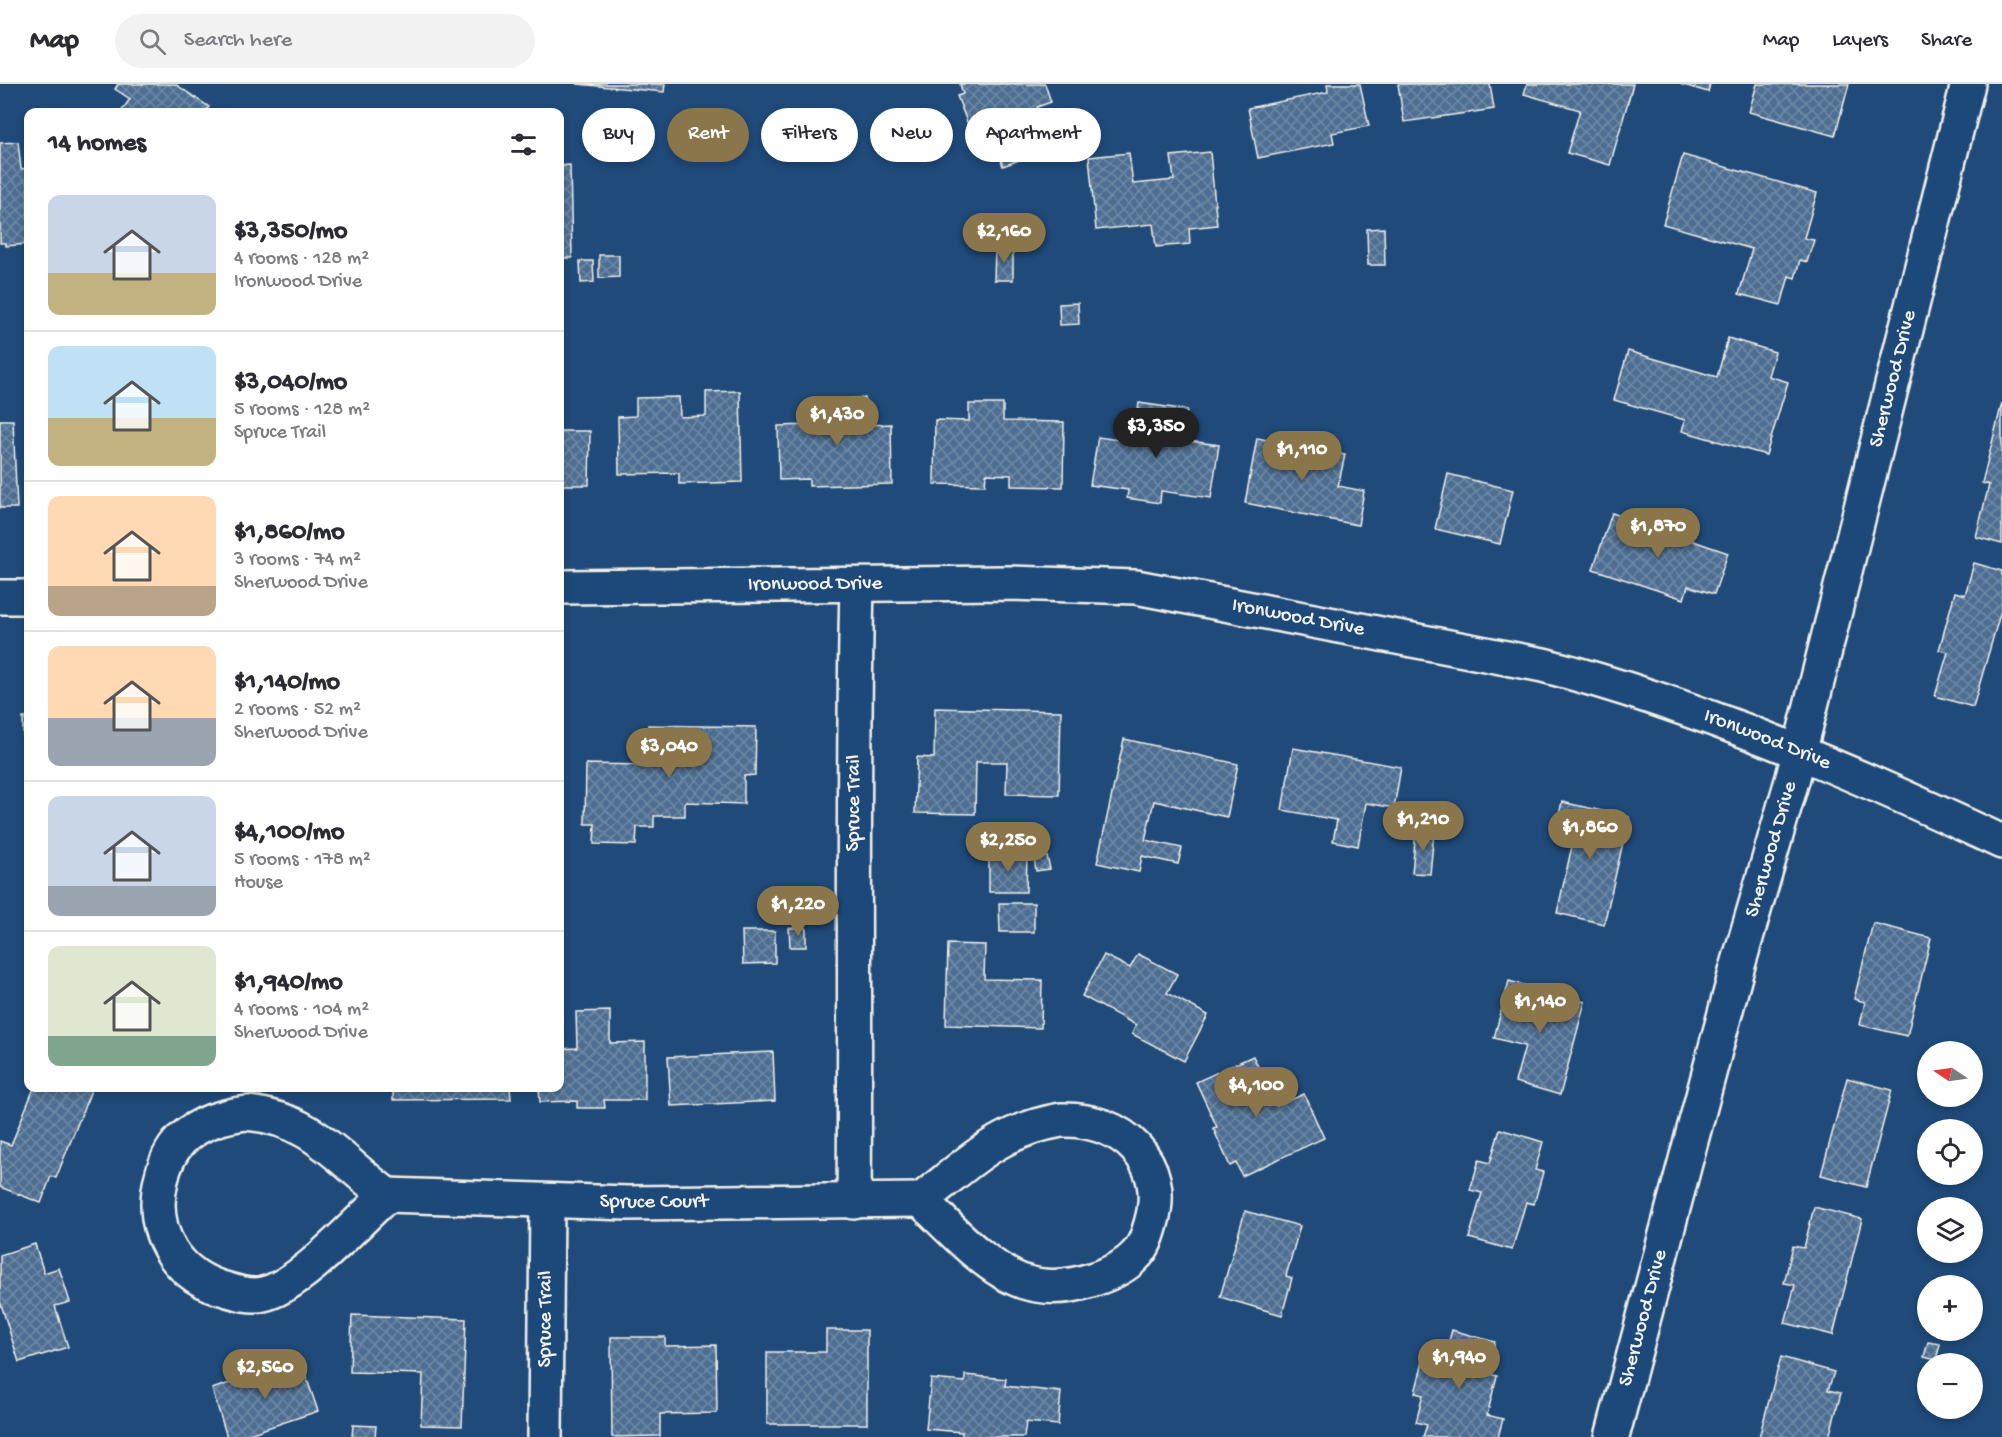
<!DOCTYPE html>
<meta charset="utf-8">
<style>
body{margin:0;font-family:"Gochi Hand",sans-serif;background:#f2f2f3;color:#2b2b33;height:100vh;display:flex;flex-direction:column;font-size:22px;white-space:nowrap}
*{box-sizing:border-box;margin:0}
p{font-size:20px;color:#7c7c81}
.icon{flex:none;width:33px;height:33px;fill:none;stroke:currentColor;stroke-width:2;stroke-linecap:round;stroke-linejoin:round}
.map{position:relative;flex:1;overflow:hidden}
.side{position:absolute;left:24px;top:24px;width:540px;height:984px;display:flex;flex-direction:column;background:#fff;border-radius:12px;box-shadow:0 3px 9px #0003}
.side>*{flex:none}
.guide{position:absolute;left:582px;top:24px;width:570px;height:54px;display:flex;gap:12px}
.needle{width:39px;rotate:283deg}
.buttons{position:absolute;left:1917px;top:957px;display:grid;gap:12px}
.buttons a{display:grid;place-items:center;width:66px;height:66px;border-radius:50%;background:#fff;box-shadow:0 3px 9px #0003;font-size:30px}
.price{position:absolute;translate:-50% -51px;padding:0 14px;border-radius:21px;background:#8a764a;color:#fff;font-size:20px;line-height:39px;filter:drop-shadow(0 2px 3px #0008)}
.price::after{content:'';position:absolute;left:50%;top:36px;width:18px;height:14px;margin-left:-9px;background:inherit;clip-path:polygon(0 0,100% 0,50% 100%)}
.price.selected{background:#222;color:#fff}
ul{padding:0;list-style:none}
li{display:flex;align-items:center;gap:18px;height:150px;padding:0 24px}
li+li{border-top:2px solid #e1e1e2}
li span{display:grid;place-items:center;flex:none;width:168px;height:120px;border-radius:12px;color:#555}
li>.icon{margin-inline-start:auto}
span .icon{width:72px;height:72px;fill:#fffc;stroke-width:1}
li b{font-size:26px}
h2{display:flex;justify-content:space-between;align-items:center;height:72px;padding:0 24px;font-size:26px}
.tag{padding:0 21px;border-radius:27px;background:#fff;box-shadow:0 3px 9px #0003;font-size:21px;line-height:54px}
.tag.selected{background:#8a764a;color:#fff}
header{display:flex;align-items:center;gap:36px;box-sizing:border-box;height:84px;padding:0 30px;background:#fff;border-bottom:2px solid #e1e1e2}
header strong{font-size:28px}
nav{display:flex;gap:33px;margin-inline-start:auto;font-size:21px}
.search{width:420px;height:54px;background:#f2f2f3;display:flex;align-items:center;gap:15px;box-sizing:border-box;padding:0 21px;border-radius:33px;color:#7c7c81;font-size:22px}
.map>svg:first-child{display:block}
</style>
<header>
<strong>Map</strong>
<div class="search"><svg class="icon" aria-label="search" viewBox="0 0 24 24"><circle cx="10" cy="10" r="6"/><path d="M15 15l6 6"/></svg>Search here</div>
<nav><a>Map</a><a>Layers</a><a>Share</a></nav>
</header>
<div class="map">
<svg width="2002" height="1353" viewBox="0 0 2002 1353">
<defs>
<pattern id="building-cross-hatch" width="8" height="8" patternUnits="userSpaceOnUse" patternTransform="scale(1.5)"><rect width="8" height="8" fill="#4d6e92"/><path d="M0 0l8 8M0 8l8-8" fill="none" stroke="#708aa6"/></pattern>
</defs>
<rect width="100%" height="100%" fill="#1f4a7a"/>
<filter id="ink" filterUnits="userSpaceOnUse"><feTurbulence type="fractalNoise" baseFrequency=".0167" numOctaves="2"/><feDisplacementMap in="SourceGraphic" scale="12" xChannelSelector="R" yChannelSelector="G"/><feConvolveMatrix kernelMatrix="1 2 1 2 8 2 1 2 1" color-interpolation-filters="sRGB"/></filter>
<g filter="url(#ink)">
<g fill="url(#building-cross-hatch)" stroke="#f4f1e8" stroke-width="1.5">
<path d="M118,0h57l34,23 -4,5h-84l9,-13 -15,-10z"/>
<path d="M577,0h88l-1,8z"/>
<path d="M960,0h85l6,18 -14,5 15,41 -49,18 -17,-46 -17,7 -12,-31 6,-2z"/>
<path d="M1327,0h33l9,42 -37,7 2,10 -76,15 -10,-50 80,-16z"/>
<path d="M1398,0h92l4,25 -90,13z"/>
<path d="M1527,0h106l-23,81 -43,-12 13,-43 -56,-16z"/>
<path d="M1680,0h30l-2,8z"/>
<path d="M1757,0h92l-14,52 -86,-24z"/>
<path d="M18,58l3,27 7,-1v76l-22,2v-3h-6v-100z"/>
<path d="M1210,68l7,73 -28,3 1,16 -34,3 -3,-23 -57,6 -7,-73 40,-4 4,31 41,-4 -3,-24z"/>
<path d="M1683,71l134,38 -13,45 10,2 -7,22 -7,-2 -5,18 -6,-2 -8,29 -42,-11 13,-45 -89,-25z"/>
<path d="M570,81l2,93h-12v-92z"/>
<path d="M1384,144l1,37h-17l-1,-36z"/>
<path d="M995,164h18v32h-19z"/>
<path d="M599,171h20v22l-20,1z"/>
<path d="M580,177h13l1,21 -13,1z"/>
<path d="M1078,219l1,21 -19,1 -1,-21z"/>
<path d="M1728,254l47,14 -7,24 20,6 -22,73 -84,-24 3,-11 -71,-20 14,-49 89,26z"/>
<path d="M740,307l2,91 -63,2v-11l-60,1 -1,-57 18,-1v-18l43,-1 1,20 26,-1v-24z"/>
<path d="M865,314l1,27 25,-1 1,60 -83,2v-7l-30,1 -1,-54 34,-1 -1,-25z"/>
<path d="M1139,319l48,7 -5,30 37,5 -8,53 -50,-7 -1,12 -33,-5 1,-8 -38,-5 8,-48 35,5z"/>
<path d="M2002,319v141l-26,-7 13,-52 -7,-2z"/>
<path d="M969,320h34v17l61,1 -1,65 -52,-1v-11l-25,-1 -1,11 -51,-1 1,-64 34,1z"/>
<path d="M0,336h13l4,88h-17z"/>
<path d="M560,347h30l-1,54h-29z"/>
<path d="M1257,354l88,17 -7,31 26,5 -6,34 -113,-22z"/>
<path d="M1448,390l65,16 -13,54 -65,-15z"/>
<path d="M1612,429l116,40 -14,41 -26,-8 -4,13 -91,-30z"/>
<path d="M1974,479l28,8v36l-29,100 -38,-11 13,-44 -9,-2 16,-58 10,3z"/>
<path d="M935,624l126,3 -2,84 -53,-1 1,-32h-31l-1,52 -60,-1 2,-56 17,1z"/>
<path d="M23,634h5v52h-4z"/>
<path d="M648,641l108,2 -1,48 -11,1v28l-59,-2v14h-31v11h-17l-1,18 -42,-1 1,-20h-10l1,-60 61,1z"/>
<path d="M1124,655l114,25 -11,53 -73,-16 -9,39 37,8 -4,16 -36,-8 -3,16 -42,-9z"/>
<path d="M1293,664l108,19 -7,41 -28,-5 -8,43 -25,-5 4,-21 -55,-10z"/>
<path d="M1562,718l67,15 -25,107 -47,-11 17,-76 -19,-5z"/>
<path d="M1416,746l18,2 -4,42 -18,-1z"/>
<path d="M989,771h38l-1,37h-37z"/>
<path d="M1047,772l3,13 -14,2 -2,-13z"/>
<path d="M999,819h35v29h-34z"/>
<path d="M1873,839l58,15 -24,98 -47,-11 5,-23 -11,-3z"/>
<path d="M789,844h17v19h-16z"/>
<path d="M742,847h33v32l-32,1z"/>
<path d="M948,860l37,1 -1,34 58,1 -1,48 -95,-3z"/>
<path d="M1138,870l39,20 -10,19 41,22 -24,46 -52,-27 4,-9 -54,-29 22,-41 26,13z"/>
<path d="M1509,897l76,21 -25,93 -45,-13 10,-36 -31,-8z"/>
<path d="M610,927v32l35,-1v58h-41l1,8h-28v-7l-37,1 -1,-14h21v-39l17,-1 -1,-36z"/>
<path d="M773,968l2,49 -104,5 -3,-49z"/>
<path d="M1253,972l24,50 27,-12 20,44 -82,38 -6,-13 -6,3 -17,-38 4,-1 -21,-45z"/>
<path d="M1847,994l45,12 -26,97 -45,-12z"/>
<path d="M34,1004h58l-36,90 -5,-2 -10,27 -41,-16v-46l11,4z"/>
<path d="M393,1004h117l1,11 -118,1z"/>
<path d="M1500,1045l43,13 -8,28 8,2 -9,32 -8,-2 -14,48 -43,-12 13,-45 -12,-3 9,-30 11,3z"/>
<path d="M1814,1123l48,12 -29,116 -48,-12 10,-38 -11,-2 9,-37 11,2z"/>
<path d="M1245,1127l55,15 -14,50 6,2 -10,37 -62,-18z"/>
<path d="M35,1160l9,29 15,-5 11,34 -15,4 13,41 -49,15 -19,-61v-46z"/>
<path d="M352,1231l114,4 -4,107 -41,-1 2,-51 -73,-2z"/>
<path d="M826,1246h41v94h-100v-72h59z"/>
<path d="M1452,1246l43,12 -8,31 10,3 -10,39 16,4 -5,18h-75l4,-12 -11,-3 7,-27 -8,-2 10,-39 19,5z"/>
<path d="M611,1253h54v9l51,-1 1,68 -57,1v22l-48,1z"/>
<path d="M1928,1258l12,2 -4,16 -12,-3z"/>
<path d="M1781,1273l53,15 -6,18 13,3 -12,44h-70z"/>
<path d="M300,1275l18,52 -78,26h-13l-15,-48z"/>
<path d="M965,1291l41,4 -1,7 56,6 -3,33 -32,-3 -2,15h-62v-5l-36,-3 5,-50 34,3z"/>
<path d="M353,1341l23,1 -1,11h-23z"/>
</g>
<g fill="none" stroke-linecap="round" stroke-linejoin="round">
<defs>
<g id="street">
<path id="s1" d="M560,503l449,-4 127,4 407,78c158,41 311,108 459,177"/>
<path d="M0,513h28"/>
<path d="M247,1029c68,7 89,45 140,82 -29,26 -88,92 -124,99 -11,3 -25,-1 -35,-4 -52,-13 -79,-58 -67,-110 3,-14 10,-30 20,-40 19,-18 42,-24 66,-27z"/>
<path d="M1061,1036c60,-2 109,41 90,104 -3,11 -7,24 -16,32 -11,12 -28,19 -44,24 -21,7 -45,9 -67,2 -38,-13 -75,-55 -103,-82 48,-37 76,-69 140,-80z"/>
<path id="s2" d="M387,1111l241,8 293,-3"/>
<path id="s3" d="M854,1118c2,-206 -2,-411 3,-617"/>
<path id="s4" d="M545,1353l2,-236"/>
<path id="s5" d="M1612,1353l124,-465 57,-195 175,-693"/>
</g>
</defs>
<use href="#street" stroke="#f4f1e8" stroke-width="38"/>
<use href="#street" stroke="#1f4a7a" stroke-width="33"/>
</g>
</g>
<g text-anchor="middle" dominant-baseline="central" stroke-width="5" stroke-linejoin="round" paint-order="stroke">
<g font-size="21" fill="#f4f1e8" stroke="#1f4a7a">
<text stroke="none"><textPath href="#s5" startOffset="1095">Sherwood Drive</textPath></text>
<text stroke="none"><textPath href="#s1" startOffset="255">Ironwood Drive</textPath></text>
<text stroke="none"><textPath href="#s1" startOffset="741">Ironwood Drive</textPath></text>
<text stroke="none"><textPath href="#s1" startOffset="1227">Ironwood Drive</textPath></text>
<text stroke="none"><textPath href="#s3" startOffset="399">Spruce Trail</textPath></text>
<text stroke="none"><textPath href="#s5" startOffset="609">Sherwood Drive</textPath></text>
<text stroke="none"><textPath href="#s2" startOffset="267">Spruce Court</textPath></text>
<text stroke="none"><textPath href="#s5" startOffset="123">Sherwood Drive</textPath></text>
<text stroke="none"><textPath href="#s4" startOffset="118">Spruce Trail</textPath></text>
</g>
</g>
</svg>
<div class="buttons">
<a><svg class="needle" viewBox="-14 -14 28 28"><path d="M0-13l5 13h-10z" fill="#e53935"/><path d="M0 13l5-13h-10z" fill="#7c7c81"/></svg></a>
<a><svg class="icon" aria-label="locate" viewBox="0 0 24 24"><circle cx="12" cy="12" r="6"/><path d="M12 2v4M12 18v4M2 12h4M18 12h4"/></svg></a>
<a><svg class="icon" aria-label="layers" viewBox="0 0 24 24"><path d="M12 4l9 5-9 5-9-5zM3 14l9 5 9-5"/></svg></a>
<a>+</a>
<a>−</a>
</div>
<b class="price" style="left:1004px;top:180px">$2,160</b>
<b class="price" style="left:837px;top:363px">$1,430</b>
<b class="price selected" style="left:1156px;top:375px">$3,350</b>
<b class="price" style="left:1302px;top:398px">$1,110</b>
<b class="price" style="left:1658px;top:475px">$1,870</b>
<b class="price" style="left:669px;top:695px">$3,040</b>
<b class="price" style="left:1423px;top:768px">$1,210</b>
<b class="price" style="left:1590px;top:776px">$1,860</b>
<b class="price" style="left:1008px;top:789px">$2,250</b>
<b class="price" style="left:798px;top:853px">$1,220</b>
<b class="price" style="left:1540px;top:950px">$1,140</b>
<b class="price" style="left:1256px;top:1034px">$4,100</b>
<b class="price" style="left:1459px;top:1306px">$1,940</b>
<b class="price" style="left:265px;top:1316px">$2,560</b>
<div class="guide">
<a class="tag">Buy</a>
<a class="tag selected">Rent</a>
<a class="tag">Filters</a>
<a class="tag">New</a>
<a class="tag">Apartment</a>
</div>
<section class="side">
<h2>14 homes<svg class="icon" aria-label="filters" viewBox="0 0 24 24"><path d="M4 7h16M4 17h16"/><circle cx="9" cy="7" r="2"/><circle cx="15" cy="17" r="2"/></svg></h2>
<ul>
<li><span style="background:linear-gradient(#c9d6e8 65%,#c2b280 0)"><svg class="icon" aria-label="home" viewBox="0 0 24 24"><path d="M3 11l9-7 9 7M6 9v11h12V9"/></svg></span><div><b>$3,350/mo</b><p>4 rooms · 128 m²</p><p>Ironwood Drive</p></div></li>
<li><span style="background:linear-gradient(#bfe0f5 60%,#c2b280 0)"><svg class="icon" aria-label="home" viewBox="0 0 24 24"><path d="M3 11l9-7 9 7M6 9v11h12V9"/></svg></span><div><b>$3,040/mo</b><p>5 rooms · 128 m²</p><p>Spruce Trail</p></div></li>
<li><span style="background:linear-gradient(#ffd9b3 75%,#b9a48a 0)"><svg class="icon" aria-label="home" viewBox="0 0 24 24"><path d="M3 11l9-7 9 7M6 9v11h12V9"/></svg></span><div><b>$1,860/mo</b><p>3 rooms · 74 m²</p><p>Sherwood Drive</p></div></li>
<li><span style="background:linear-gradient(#ffd9b3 60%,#9aa5b1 0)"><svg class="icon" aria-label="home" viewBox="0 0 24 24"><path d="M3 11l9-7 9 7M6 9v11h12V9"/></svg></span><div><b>$1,140/mo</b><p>2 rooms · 52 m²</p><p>Sherwood Drive</p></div></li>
<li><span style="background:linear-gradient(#c9d6e8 75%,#9aa5b1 0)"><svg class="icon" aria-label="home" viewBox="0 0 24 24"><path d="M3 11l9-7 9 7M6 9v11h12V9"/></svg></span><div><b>$4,100/mo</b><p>5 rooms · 178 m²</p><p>House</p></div></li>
<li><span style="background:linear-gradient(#dfe7d0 75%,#7fa58c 0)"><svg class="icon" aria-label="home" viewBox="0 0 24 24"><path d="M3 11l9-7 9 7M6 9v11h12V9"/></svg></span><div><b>$1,940/mo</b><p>4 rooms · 104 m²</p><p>Sherwood Drive</p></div></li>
</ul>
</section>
</div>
